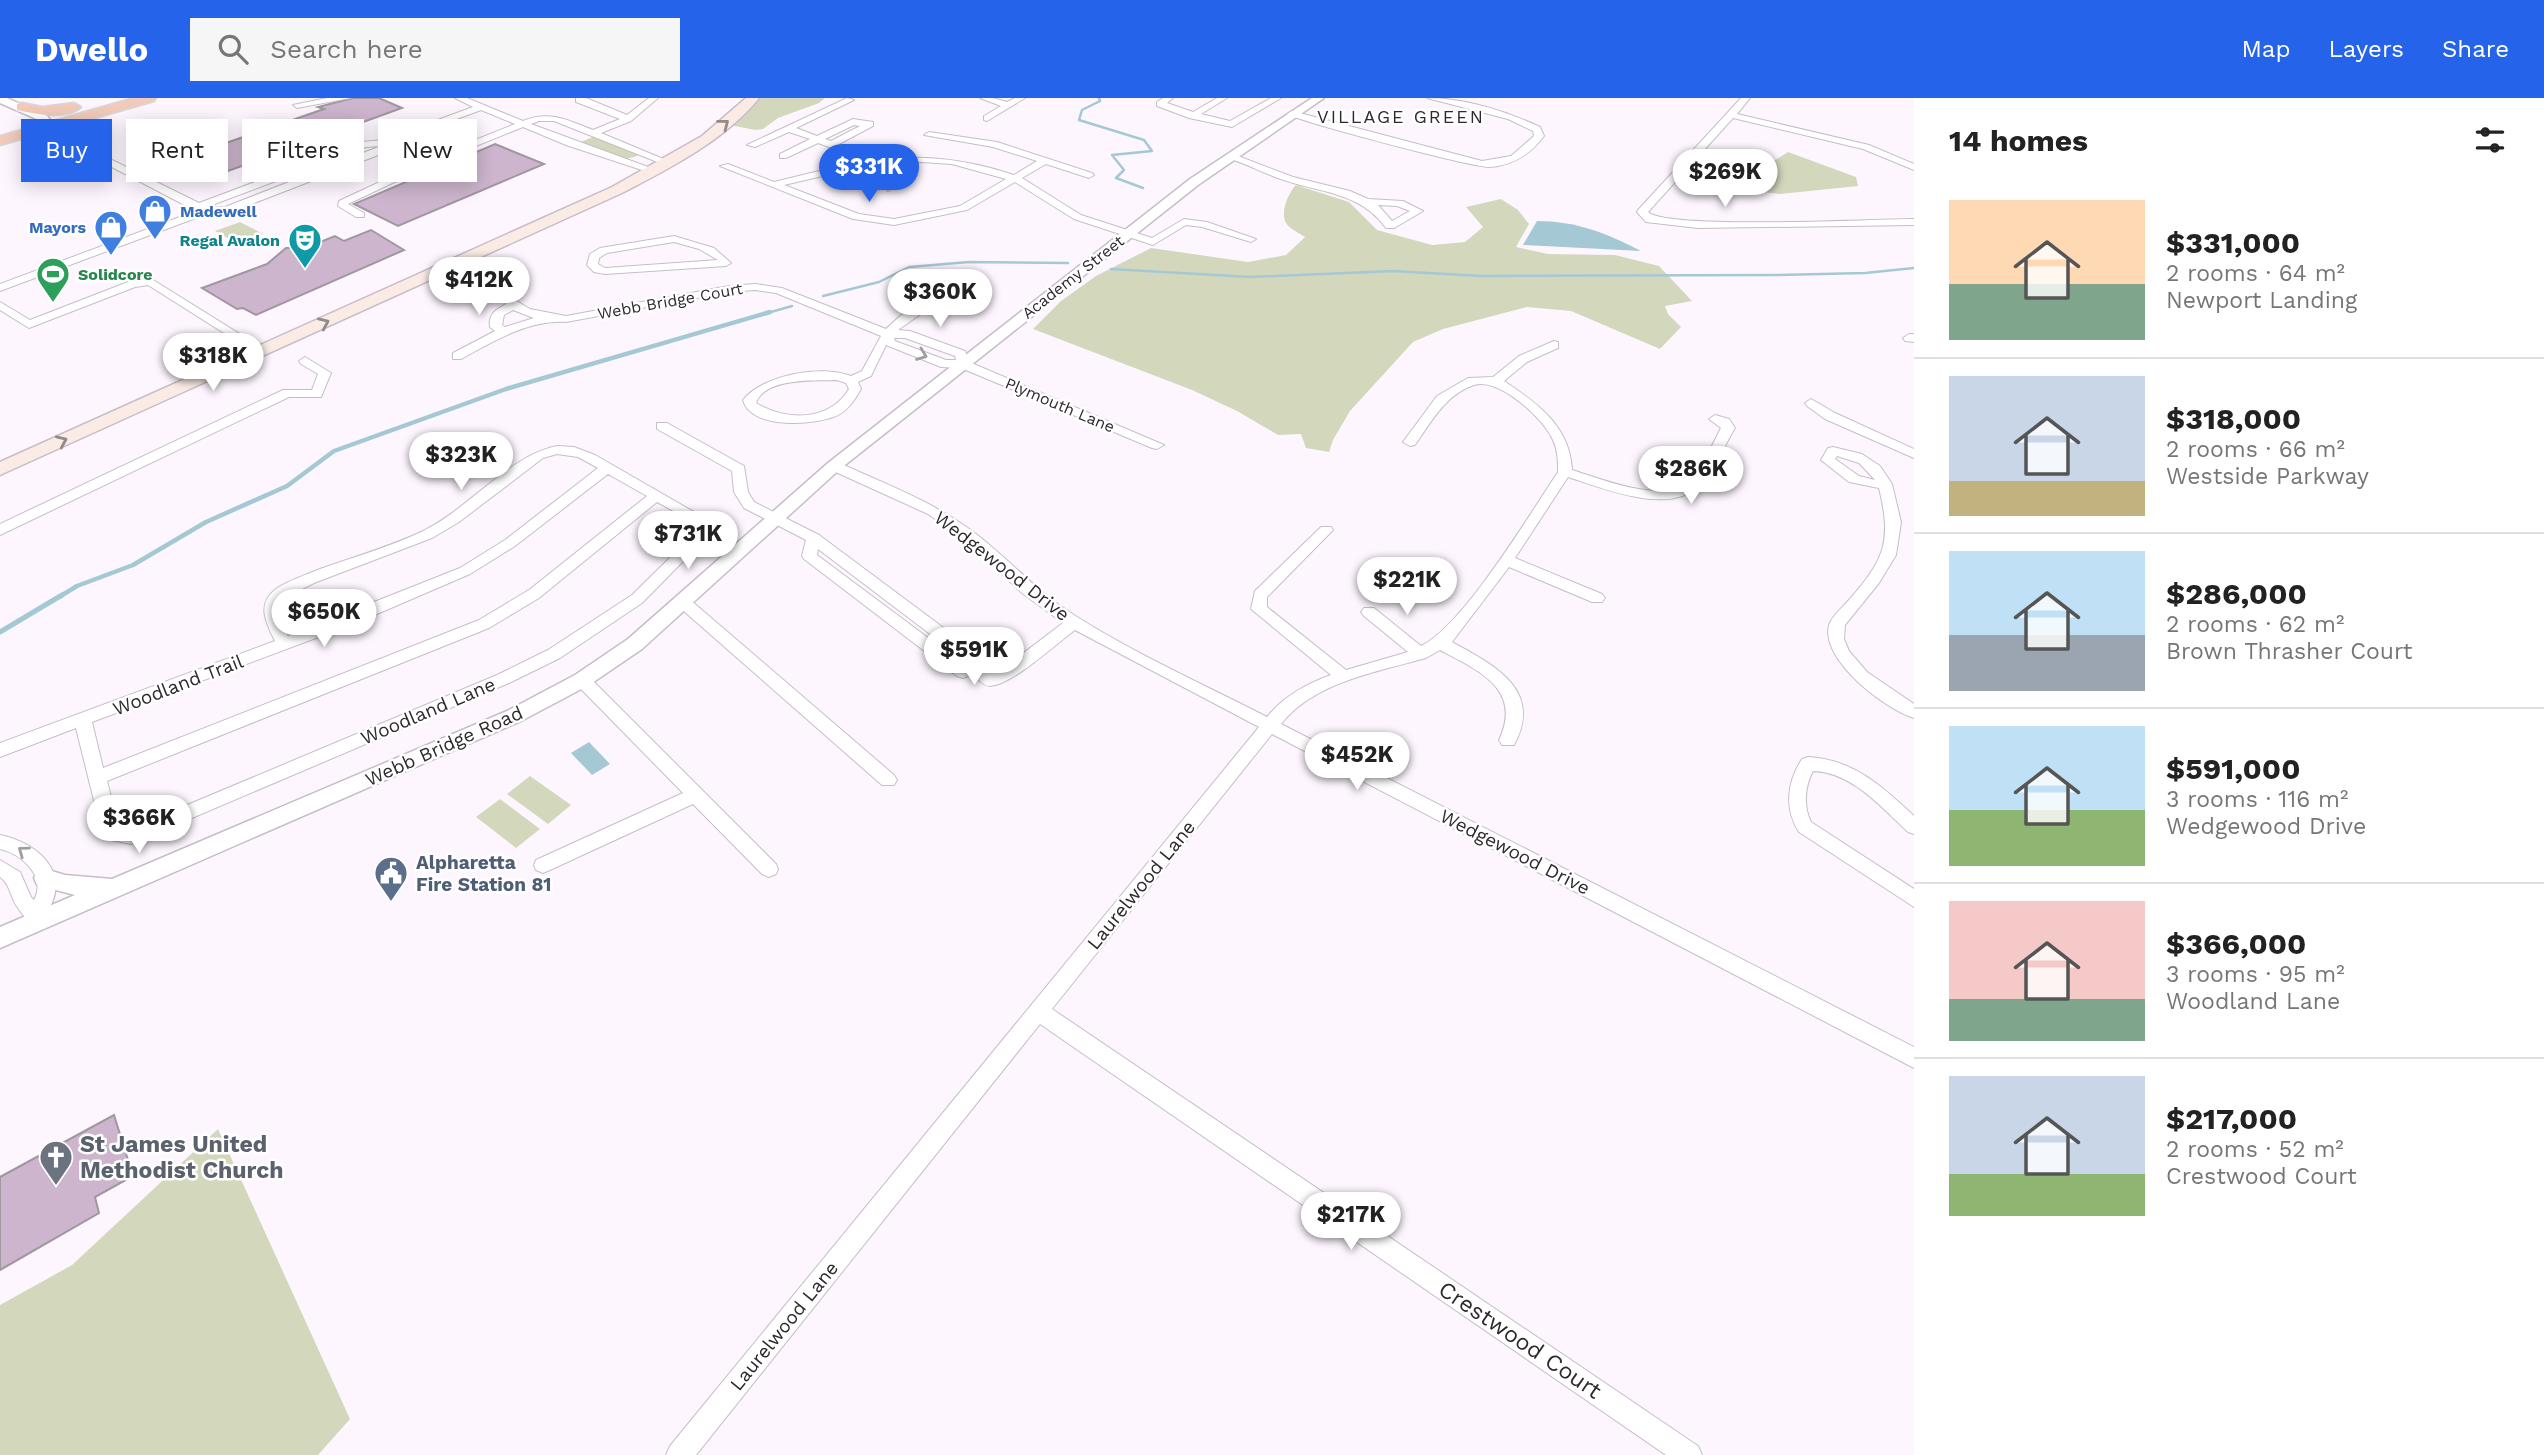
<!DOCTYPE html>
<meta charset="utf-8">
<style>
body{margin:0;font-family:"Work Sans",sans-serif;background:#f6f6f6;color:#222;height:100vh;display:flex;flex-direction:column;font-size:26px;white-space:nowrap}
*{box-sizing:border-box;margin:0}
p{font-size:23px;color:#767676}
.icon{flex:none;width:38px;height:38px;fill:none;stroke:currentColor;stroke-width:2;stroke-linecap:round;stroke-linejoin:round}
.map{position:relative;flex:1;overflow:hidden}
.details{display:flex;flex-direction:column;background:#fff;width:630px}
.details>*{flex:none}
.hud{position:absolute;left:21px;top:21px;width:665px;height:63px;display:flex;gap:14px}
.price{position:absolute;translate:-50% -60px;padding:0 16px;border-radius:24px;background:#fff;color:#222;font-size:23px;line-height:46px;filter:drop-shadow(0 2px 4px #0008)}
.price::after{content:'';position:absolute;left:50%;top:42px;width:21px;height:16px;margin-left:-10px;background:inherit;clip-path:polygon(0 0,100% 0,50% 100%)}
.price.on{background:#2563eb;color:#fff}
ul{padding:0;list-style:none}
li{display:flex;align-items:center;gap:21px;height:175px;padding:0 35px}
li+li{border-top:2px solid #e0e0e0}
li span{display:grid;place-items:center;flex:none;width:196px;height:140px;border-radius:0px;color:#555}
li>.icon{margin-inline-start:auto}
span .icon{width:84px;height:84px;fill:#fffc;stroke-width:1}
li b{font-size:30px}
h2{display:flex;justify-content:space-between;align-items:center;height:84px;padding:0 35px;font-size:30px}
.tag{padding:0 24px;border-radius:0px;background:#fff;box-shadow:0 4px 18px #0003;font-size:24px;line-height:63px}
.tag.on{background:#2563eb;color:#fff}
header{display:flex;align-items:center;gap:42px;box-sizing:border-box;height:98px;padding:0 35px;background:#2563eb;color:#fff}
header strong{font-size:33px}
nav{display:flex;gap:38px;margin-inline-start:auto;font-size:24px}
.search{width:490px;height:63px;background:#f6f6f6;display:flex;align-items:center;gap:18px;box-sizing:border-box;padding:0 24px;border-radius:0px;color:#767676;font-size:26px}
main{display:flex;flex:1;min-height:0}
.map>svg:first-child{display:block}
</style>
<header>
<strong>Dwello</strong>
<div class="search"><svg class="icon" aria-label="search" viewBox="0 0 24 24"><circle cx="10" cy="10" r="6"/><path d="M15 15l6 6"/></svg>Search here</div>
<nav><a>Map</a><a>Layers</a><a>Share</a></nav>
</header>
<main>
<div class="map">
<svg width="1914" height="1357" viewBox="0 0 1914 1357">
<rect width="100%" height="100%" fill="#fef6ff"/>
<g fill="#d3d8bc">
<path d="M756,0h69l-6,5 -41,15 -15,11 -7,1 -27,-5z"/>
<path d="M595,38l42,17v3l-11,3 -45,-17z"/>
<path d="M1788,54l68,25 2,9 -78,8 -25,-3 -3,-16z"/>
<path d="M1296,87l53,17 28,28 55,15 33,-3 18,-15 -17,-20 35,-8 17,11 11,14 -13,23 32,7 67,1 44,11 33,35 -27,5 3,8 13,13 -21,22 -89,-38 -44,-4 -84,22 -30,13 -63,69 -17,29 -4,12 -23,-4 -5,-14 -23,1 -41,-24 -45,-21 -159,-61 28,-28 35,-25 55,-28 97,14 38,-7 19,-18c-6,-4 -15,-8 -19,-14 -6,-10 2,-30 10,-38z"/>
<path d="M240,124l23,12 -25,10 -23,-13z"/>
<path d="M530,678l41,29 -23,19 -41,-30z"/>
<path d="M500,701l40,30 -24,19 -40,-31z"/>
<path d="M218,1031l132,290 -32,36h-318v-150l72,-40z"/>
</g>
<g fill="#a5c8d5">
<path d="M1537,123c39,0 69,12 104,30l-118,-6z"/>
<path d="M589,644l21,22 -18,11 -21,-22z"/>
</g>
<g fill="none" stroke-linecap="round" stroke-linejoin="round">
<g stroke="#a5c8d5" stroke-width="2.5">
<path d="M1099,0l1,3 -18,9 -3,10 65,20 8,11 -40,4 12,15 -8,8 27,10"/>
<path d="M1111,171l139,8 143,-6 88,5 295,-1 89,-2 49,-5"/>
<path d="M823,198l56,-14 30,-15 60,-5 99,1"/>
<path d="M764,216l28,-8"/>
</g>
<path stroke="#a5c8d5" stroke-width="4.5" d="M59,499l18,-11 56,-21 73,-43 81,-36 47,-35 172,-62 264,-77"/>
<path stroke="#a5c8d5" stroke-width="5" d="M0,534l62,-37"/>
</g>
<g fill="#ccb5cd" stroke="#a097a1" stroke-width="2">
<path d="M353,0h26l23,10 -174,63 -27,-14 8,-3 -6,-3 121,-42 -6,-2z"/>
<path d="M495,46l49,20 -146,62 -44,-22z"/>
<path d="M371,132l33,20 -148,65 -13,-7 -6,1 -35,-21 65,-24 19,-16h19l30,-12 9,5z"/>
<path d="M114,1017l19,61 -38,21 4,16 -99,57v-93z"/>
</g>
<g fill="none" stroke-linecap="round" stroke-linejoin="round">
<defs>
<g id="minor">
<path d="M327,0h23l-53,10 -4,-3z"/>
<path d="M455,0h12l56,23c26,-11 45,-1 70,9l27,-11 -44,-17v-4h10l41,17 22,-17h9l-27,23 -30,12 72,30 -8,2 -111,-44h-15l-8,3 128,47 -8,2 -85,-28 -43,-18 -84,34 -91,43 16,9v4h-8l-18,-11 1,-5 94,-44 82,-33 -34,-14 -92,34 -3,8 -155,60 -27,3 -204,76v-7l196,-73 -88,-46 -61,-37v-4h6l61,37 85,42 163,-61 21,-2 90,-33zM381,48l-156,61 -21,1 162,-61z"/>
<path d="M847,0l7,2 -58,28 21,8 36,-17 20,3v4l-34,18 15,6 12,11c52,-7 98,-3 148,14l23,-14 -44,-14 -69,-12 5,-3 68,10 95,31 2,2 -5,3 -43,-14 -24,14 59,37 71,23 32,-19 23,3 49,17 -5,3 -49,-15 -16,-2 -33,20 -79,-26 -59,-37 -48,28 -73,15 -41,-6 -133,-53 8,-2 46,18 82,-20 -8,-8 -30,-11 -32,15h-6v-4l30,-15 -21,-7 -34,15 -8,-2zM854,27l6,1 -29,15 -6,-2zM922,64l30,2 54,15 -46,27 -66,13 -35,-5 -75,-29 77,-18 27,24 5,-3 -22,-22z"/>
<path d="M980,0h13l14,4 8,-4h10l-38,23 -3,-1v-4l17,-10z"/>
<path d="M1163,0h10l-6,5 26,9 24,-14h10l-26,16 29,7 41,-23h10l-49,29 -43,-9 -32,-12v-4z"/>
<path d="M1427,0c37,0 79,13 113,29l4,9c-14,19 -31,29 -54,31 -16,1 -189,-45 -203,-53l5,-3 190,50 29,-5 23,-20 -1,-5 -25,-12z"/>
<path d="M1741,0h9l-13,16 132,31 45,19v6l-51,-21 -130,-31 -85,94c18,18 227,7 266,7v6l-216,3 -52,-6 -9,-10 1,-2z"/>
<path d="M1230,55l63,24 57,14 18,8 35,2 20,10 -29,17h-8c-26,-37 -68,-35 -108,-50 -17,-6 -33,-15 -51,-20l-2,-2zM1378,107l19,1 13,5 -18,10z"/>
<path d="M674,138l40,12 17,15 -5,3 -121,8 -11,-2 -7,-7 3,-11 10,-6zM674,144l25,7 19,11 -113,8 -7,-4 1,-6 8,-5z"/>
<path d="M150,180l117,73 -10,3 -109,-69 -13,2 -106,41 -29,-18v-8l30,18 98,-38z"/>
<path d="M507,183l6,3 -1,10 3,6 15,9 36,7 163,-30 26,-2 27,4 104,41c11,-11 44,-39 60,-37v4l-48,34 12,1 55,20 4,11 195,83 -7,4 -5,-1 -191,-80 -20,-1 -55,-22 -15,31 -13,6 3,7c-6,10 -11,19 -21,25 -21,12 -90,16 -97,-14 20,-25 78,-36 108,-24l11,-5 19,-35 -105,-43 -21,-3 -26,2 -163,30c-38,-2 -72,19 -105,37h-8v-6l42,-22 -5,-4c-2,-13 6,-17 16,-23l-6,-10 1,-10zM513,212l21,8 -29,9 -3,-2 2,-10zM894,240h11l50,18 1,4h-10l-51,-19zM837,282l9,3 3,6c-20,33 -63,32 -93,14 9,-26 59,-22 81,-23z"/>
<path d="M1909,236h5v8l-9,-1 -2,-3z"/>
<path d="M1554,243l4,1v6l-31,14 -23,19c33,22 66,45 68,89 30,9 93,36 119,9 13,-14 21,-34 30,-51l-12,-9 6,-4 14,4 6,9c-12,19 -20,44 -37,59 -31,28 -96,1 -130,-10l-53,81 87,36 3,4 -3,4h-10l-83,-35 -57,75c42,23 92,48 62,103h-12l-3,-5c24,-51 -20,-69 -59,-90l-14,8c-49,14 -112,24 -145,66l633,323v21l-642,-334 -220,275 646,437 4,9h-36l-626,-431 -344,431h-30l4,-9 589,-719 -184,-97c-18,13 -63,55 -85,56 -7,0 -13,-8 -18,-12l-9,4 -6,-2 -153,-117 -2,-3 4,-16 -62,-32 -10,-16 -2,-21 -75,-42v-6h10l77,43 4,26 6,10 65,33 165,123 2,4 -3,4 9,7 13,-6 58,-44 -41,-30 -55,-52 -39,-27 -99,-45v-6h10c47,21 95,39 137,71 34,26 61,58 98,81 61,39 129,69 193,102 17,-21 39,-33 64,-42l-80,-66 4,-18 66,-64h10l2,3 -66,67v10l79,63 62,-18 -44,-36 -3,-4 3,-4h10l47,38c42,-20 109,-132 137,-174 0,-11 0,-21 -5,-32 -9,-21 -54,-63 -79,-55 -28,9 -43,37 -59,60l-5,1 -7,-4 34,-46 31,-18 25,-1 26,-21zM818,451l149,113 -4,2 -146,-109z"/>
<path d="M305,259l26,16 -10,24h-32l-289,138v-11l283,-134h29l6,-16 -17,-10 -2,-3z"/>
<path d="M1811,301l24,14 79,36v9l-89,-39 -18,-13 -2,-3z"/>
<path d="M557,348l17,1 21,8 118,68 -3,11 -68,69 -82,55 -51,25 -378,161 -20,-4 -10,-11 -25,-101 -76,29v-14l275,-102c-9,-18 -19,-37 1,-52 13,-9 30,-14 44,-20 34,-12 69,-22 101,-37 46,-21 88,-77 136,-86zM557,356l21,3 20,11 -93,72 -45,28 -172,68 -9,-19 1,-12 6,-8 28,-14 118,-45 27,-16 84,-64zM608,376l39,22 -118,94 -50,30 -376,148 -11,-46 264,-99 114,-49 45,-28zM657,404l42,23 -1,5 -66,65 -84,55 -51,25 -367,154 -12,-4 -11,-44 382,-153 50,-30z"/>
<path d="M1833,349l29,7 18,12 12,18 9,38 -5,33 -17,28 -34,42 -1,14 5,12 18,21 47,32v14c-29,-9 -94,-58 -85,-93 3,-9 14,-18 20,-25 36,-41 43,-59 30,-112l-30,-6 -28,-22 7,-12zM1837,358l22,7 16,17 -16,-4 -24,-17z"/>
<path d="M683,499l5,1 206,177 3,5 -3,5h-12l-204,-179 -3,-4z"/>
<path d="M582,576l6,2 188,188 2,5 -2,5 -7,3 -7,-3 -69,-70 -143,66 -7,3 -7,-3 -2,-5 2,-5 147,-67 -107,-109 -2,-4 2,-4z"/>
<path d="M1808,659c45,2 75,30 106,59v18l-6,-2c-27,-25 -56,-60 -95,-61 -8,15 -10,35 -2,51l103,67v18l-115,-75c-15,-23 -12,-50 3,-73z"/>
<path d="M0,737c39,8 73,39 46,79l3,8 -3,6 -7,2 -7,-2c-4,-9 -9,-12 -14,-20 -8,-10 -7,-23 -18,-31v-17l20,12 11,25 3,3c13,-23 -12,-46 -34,-51z"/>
</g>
<g id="tertiary">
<path d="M0,0h7l40,18 8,10 -9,2 -7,-8 -39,-17z"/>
<path d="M1312,0h12l-126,87 -358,284 -198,180 -53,36 -68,36 -521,227v-21l75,-32 -38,-10 -3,-7 3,-7 8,-2 20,6 47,4 395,-168 68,-36 53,-36 200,-176 362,-284z"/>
</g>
<path id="secondary" d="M746,0h13c-35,43 -89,70 -137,95l-622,282v-13l612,-275 90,-51z"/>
<g id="trunk">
<path d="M134,0h22l-2,3 -154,44v-9z"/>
<path d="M22,5l20,4 32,-4 7,4c-15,13 -46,7 -64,3v-6z"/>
</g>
</defs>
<use href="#minor" stroke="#c7bdc8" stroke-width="2"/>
<use href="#tertiary" stroke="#c7bdc8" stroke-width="3"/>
<use href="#secondary" stroke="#c7bdc8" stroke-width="3"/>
<use href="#trunk" stroke="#d9d8d9" stroke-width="3"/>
<use href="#minor" fill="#fff" fill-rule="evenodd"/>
<use href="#tertiary" fill="#fff" fill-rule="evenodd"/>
<use href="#secondary" fill="#faebe5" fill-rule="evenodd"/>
<use href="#trunk" fill="#f2caba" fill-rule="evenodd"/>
</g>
<defs><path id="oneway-chevron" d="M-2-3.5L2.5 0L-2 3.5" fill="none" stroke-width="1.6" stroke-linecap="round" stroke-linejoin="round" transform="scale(1.75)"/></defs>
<g stroke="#948a89">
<use href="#oneway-chevron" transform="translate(724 26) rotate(-38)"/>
<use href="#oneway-chevron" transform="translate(324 225) rotate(-24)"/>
<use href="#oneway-chevron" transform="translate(62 343) rotate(-24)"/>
</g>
<g stroke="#a09fa0">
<use href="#oneway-chevron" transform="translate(922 257) rotate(21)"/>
<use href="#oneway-chevron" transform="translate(23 753) rotate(-144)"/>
</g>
<defs>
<symbol id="shop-pin" viewBox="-11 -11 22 30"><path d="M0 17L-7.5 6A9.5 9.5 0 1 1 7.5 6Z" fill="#3f7fe0" stroke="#fff"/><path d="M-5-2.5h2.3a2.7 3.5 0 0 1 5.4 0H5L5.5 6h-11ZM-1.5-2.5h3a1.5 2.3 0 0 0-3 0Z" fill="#fff"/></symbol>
<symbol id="theatre-pin" viewBox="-11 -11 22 30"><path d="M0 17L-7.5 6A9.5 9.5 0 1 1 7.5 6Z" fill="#0f9aa8" stroke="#fff"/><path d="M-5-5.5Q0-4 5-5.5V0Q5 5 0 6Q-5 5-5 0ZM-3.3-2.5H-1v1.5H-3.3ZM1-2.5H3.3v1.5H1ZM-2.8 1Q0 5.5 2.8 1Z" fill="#fff"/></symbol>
<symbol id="stadium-pin" viewBox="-11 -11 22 30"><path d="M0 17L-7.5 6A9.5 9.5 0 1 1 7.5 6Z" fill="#2e9e5b" stroke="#fff"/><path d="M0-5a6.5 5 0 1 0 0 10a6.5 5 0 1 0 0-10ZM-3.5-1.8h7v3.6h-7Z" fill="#fff"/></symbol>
<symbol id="civic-pin" viewBox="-11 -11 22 30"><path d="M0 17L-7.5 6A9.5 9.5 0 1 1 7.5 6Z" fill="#5c6f8a" stroke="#fff"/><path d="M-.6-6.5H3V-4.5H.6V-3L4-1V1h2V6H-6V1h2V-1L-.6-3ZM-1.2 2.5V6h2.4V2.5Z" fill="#fff"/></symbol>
<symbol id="church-pin" viewBox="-11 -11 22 30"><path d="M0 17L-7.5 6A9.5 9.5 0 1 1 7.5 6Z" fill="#6b7280" stroke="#fff"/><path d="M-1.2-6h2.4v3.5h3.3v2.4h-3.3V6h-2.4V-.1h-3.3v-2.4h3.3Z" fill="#fff"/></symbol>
</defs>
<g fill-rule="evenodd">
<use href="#shop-pin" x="136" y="94" width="38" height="52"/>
<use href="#shop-pin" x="92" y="110" width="38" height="52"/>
<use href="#theatre-pin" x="286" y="123" width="38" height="52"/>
<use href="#stadium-pin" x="34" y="157" width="38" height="52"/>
<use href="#civic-pin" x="372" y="756" width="38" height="52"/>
<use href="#church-pin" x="37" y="1040" width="38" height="52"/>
</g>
<g text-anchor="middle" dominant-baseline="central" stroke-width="5" stroke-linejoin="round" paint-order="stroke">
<g font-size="16" font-weight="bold" fill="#366cbe" stroke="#fff" text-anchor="start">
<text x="180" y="113">Madewell</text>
<text x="86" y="129" text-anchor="end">Mayors</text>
</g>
<g font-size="16" font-weight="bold" fill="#0d838f" stroke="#fff" text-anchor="end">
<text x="280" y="142">Regal Avalon</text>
</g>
<g font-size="16" font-weight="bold" fill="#27864d" stroke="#fff" text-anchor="start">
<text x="78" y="176">Solidcore</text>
</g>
<g font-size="16" fill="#2d292d" stroke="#fff">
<text transform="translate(1073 179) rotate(-38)">Academy Street</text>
<text transform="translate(670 203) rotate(-10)">Webb Bridge Court</text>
<text transform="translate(1060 307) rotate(23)">Plymouth Lane</text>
</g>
<g font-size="18" letter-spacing="2" fill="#2d292d" stroke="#fff">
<text x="1401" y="18">VILLAGE GREEN</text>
</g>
<g font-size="19" fill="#2d292d" stroke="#fff">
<text transform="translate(1002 468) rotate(38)">Wedgewood Drive</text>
<text transform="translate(178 587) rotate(-21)">Woodland Trail</text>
<text transform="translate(428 613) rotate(-23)">Woodland Lane</text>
<text transform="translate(444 648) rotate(-24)">Webb Bridge Road</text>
<text transform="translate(1515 754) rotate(27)">Wedgewood Drive</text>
<text transform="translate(1141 787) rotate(-51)">Laurelwood Lane</text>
<text transform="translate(784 1228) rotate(-51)">Laurelwood Lane</text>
</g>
<g font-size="19" font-weight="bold" fill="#4e5e75" stroke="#fff" text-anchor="start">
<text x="416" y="764">Alpharetta<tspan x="416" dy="22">Fire Station 81</tspan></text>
</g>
<g font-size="23" font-weight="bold" fill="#5b616d" stroke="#fff" text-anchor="start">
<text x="80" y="1046">St James United<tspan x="80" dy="26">Methodist Church</tspan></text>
</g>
<g font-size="23" fill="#2d292d" stroke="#fff">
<text transform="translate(1520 1242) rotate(34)">Crestwood Court</text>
</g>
</g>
</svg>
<b class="price on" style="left:869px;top:106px">$331K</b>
<b class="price" style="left:1725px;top:111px">$269K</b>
<b class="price" style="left:479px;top:219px">$412K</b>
<b class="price" style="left:940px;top:231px">$360K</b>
<b class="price" style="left:213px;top:295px">$318K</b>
<b class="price" style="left:461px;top:394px">$323K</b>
<b class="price" style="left:1691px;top:408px">$286K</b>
<b class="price" style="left:688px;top:473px">$731K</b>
<b class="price" style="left:1407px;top:519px">$221K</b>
<b class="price" style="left:324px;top:551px">$650K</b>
<b class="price" style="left:974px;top:589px">$591K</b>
<b class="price" style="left:1357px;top:694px">$452K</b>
<b class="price" style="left:139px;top:757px">$366K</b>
<b class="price" style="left:1351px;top:1154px">$217K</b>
<div class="hud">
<a class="tag on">Buy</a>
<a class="tag">Rent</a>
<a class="tag">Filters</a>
<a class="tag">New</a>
</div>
</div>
<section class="details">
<h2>14 homes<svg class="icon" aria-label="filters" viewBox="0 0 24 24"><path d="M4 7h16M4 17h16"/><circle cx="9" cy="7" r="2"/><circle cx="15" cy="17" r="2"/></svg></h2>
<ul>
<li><span style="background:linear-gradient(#ffd9b3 60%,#7fa58c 0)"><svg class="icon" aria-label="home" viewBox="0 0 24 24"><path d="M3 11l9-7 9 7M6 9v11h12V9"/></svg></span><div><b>$331,000</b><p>2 rooms · 64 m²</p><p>Newport Landing</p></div></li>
<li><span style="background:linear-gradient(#c9d6e8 75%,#c2b280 0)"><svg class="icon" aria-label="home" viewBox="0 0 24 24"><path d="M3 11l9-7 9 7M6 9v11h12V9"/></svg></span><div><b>$318,000</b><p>2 rooms · 66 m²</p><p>Westside Parkway</p></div></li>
<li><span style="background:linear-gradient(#bfe0f5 60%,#9aa5b1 0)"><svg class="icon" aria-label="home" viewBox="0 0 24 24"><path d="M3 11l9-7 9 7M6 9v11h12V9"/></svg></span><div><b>$286,000</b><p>2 rooms · 62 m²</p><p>Brown Thrasher Court</p></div></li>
<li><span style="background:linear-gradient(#bfe0f5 60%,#8fb573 0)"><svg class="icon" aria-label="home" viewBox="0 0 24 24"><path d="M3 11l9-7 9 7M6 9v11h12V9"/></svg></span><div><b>$591,000</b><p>3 rooms · 116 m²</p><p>Wedgewood Drive</p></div></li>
<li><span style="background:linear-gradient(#f6c9c9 70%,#7fa58c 0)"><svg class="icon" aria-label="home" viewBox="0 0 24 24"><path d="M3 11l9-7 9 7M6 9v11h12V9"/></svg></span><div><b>$366,000</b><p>3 rooms · 95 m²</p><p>Woodland Lane</p></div></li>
<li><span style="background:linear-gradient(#c9d6e8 70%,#8fb573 0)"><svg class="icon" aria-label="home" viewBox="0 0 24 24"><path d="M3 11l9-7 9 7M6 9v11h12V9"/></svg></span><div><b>$217,000</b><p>2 rooms · 52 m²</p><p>Crestwood Court</p></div></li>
</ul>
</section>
</main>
